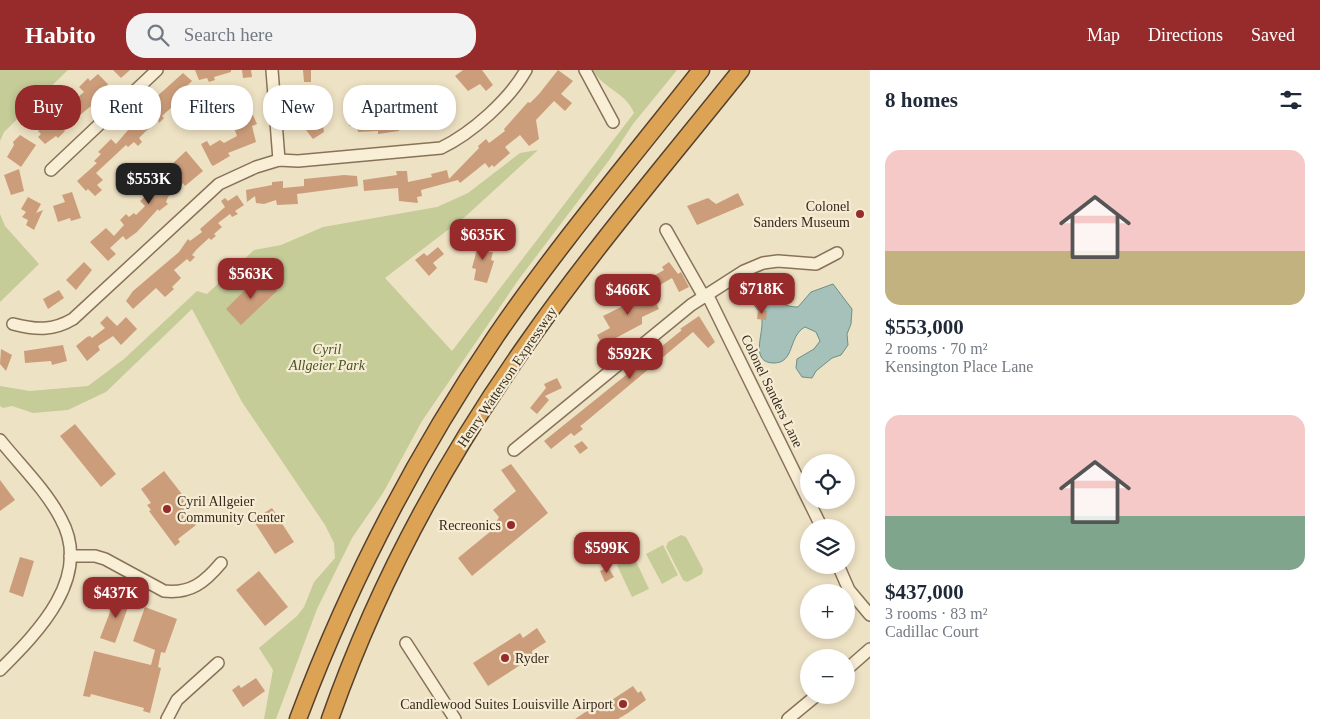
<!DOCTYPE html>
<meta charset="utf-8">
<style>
body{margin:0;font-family:"Times New Roman",serif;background:#f2f2f3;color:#1f2937;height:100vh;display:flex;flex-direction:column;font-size:19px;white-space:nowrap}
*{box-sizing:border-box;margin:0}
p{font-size:16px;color:#747a83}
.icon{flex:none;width:28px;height:28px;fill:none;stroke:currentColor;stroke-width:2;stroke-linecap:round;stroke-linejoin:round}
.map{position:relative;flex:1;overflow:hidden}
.panel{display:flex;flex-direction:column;background:#fff;width:450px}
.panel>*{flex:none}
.guide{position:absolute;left:15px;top:15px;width:475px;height:45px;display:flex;gap:10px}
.fabs{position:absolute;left:800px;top:384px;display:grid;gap:10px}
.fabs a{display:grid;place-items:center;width:55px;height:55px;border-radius:50%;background:#fff;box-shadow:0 2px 8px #0003;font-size:25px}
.price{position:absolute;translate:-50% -42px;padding:0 11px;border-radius:10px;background:#972b2b;color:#fff;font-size:16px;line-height:32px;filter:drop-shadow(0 1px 2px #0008)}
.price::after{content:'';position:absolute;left:50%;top:30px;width:15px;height:11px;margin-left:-8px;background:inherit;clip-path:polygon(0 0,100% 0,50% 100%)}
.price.active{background:#222;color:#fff}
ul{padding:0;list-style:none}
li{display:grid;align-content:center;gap:10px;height:265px;padding:0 15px}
li span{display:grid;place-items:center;height:155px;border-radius:15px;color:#555}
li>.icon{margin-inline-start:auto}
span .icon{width:90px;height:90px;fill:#fffc;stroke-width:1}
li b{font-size:21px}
h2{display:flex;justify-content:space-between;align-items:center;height:60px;padding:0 15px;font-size:21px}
.chip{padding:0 18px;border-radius:20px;background:#fff;box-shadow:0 2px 8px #0003;font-size:18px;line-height:45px}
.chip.active{background:#972b2b;color:#fff}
header{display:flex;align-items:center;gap:30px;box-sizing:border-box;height:70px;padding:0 25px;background:#972b2b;color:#fff}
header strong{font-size:24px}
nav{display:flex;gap:28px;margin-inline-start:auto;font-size:18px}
.search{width:350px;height:45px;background:#f2f2f3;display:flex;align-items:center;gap:12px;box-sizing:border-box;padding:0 18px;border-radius:20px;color:#747a83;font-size:19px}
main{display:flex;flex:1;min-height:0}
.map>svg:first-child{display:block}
</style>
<header>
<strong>Habito</strong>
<div class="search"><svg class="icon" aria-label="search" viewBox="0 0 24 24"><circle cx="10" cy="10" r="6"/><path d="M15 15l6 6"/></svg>Search here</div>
<nav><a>Map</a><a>Directions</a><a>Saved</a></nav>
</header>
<main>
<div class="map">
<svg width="870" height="649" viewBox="0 0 870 649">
<rect width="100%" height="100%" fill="#eee2c4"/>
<g fill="#c5cc98">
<path d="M0,0h68l-64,62 -4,9z"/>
<path d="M593,0h84l-44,54 -23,35 -91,120 -97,142 -39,72 -31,45 -35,71 -41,110h-12l9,-49 -14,-22 38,-32 7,-9 10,-25 21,-24 -1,-15 -9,-18 -83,-123 -50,-93 -86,83 -38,18 -35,3 -21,-7 -9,2 -3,-2v-20l30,5 58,-5 36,-27 73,-68 10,3 47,-44 27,-5 42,-18 114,-20 31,-14 52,-40 18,-3 -72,66 -81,62 67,73 182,-238c-9,-22 -29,-22 -41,-43z"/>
<path d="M0,144l5,12 34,38 -39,38z"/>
<path d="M681,465l5,2 17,32 -1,5 -15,8 -4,-2 -17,-33 2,-5z"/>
<path d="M663,475l15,30 -16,9 -16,-30z"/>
<path d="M634,487l15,32 -17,8 -15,-32z"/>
</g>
<path fill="#a6c1b9" stroke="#6c8f87" d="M833,214l19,25 -1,15 -4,10 1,11 -7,10 -9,3 -16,13 -4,7 -10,-1 -6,-9 1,-9 17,-10 6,-8 -4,-9 -11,-5c-17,9 -10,36 -31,36 -24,0 -11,-28 -12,-42 0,-9 -7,-13 -10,-20l1,-10 5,-5h9c14,9 9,21 31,21l13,-15z"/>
<g fill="#cc9d7a">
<path d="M113,0h17l-9,8z"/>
<path d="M195,0h36v2l-17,5 1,3 -6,2 -2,-4 -8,2z"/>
<path d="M242,0h9l1,7 -9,1z"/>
<path d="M303,0h8v12h-7z"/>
<path d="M463,0h19l11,15 -7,6 -6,-7 -12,7 -13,-15z"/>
<path d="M558,0l15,11 -12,13 11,9 -7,8 -11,-10 -18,19 3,19 -10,7 -9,-11 -15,12 5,6 -16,14 -2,-2 -3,3 -4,-5 -25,20 -2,-3 -37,10 1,6 -5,1 1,6 -19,-2 -1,-13 -34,3 -1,-11 34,-5 -1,-4h11l1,11 24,-5 -1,-3 16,-4 2,9 30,-31 -1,-2 8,-7 3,4 16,-12 -1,-2 24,-27 2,1 9,-9z"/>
<path d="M183,3l9,8 -8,8 2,2 -3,3 -1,8 -10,5 -10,9 2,2 -5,5 -1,-3 -13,12 -6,6 3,4 -4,4 -4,-4 -6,5 -2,-2 -30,28 7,7 -6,5 5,5 -7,6 -7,-7 -2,2 -9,-10 20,-18 -3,-2 7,-7 -3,-2 13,-13 5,5 19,-22 3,2 11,-10 -5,-6z"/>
<path d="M98,4l10,10 -8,11 2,2 -39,32 2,2 -7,7 -2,-2 -11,8 -7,-7 3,-3 -3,-3 12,-11 3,3 15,-13 2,-6 14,-12 -5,-5 9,-9 2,3z"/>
<path d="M307,28l16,27 1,7 -11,7 -18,-23 9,-5 -5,-8z"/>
<path d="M445,28l7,15 -33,12 -5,-13 5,-2 2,-8h7l3,2z"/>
<path d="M372,44l1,9 24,-4 2,12 -21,3v-3l-20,1 -1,-7 -8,1v-9z"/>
<path d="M253,45l4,9 -5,2 4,16 -28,11 2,3 -17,10 -2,-2 -10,-20 6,-3 3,5 10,-6 4,3 13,-7 -3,-8 12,-5 -1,-4z"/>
<path d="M20,65l16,10 -15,22 -14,-10 7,-12 -1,-3z"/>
<path d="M186,81l17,20 -18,15 -2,-3 -15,14 -2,5 2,2 -9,7 -1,-2 -21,23 -11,8 -3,-4 -13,12 6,6 -8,7 -18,-19 16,-14 8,8 10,-11 -4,-5 6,-6 3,3 5,-4 2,2 9,-9 -5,-5 17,-15 3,2 15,-14 -5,-8z"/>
<path d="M19,99l5,22 -13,4 -7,-20z"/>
<path d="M344,105l13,1 1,10 -61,8 1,10 -21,1 -1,-5 -12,4 -8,-1 -1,-7 -8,6 -1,-12 26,-5v-3l11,-1v7l21,-2v-7z"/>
<path d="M72,122l9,26 -10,3 -1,-3 -12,4 -5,-16 12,-4 -3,-7z"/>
<path d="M738,123l6,12 -47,20 -10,-19 21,-8 8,6z"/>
<path d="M237,125l7,10 -9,6 3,3 -6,3 -2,-3 -12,9 4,4 -8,7 2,2 -5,4 -2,-2 -12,11 -5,6 3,2 -5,5 -3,-3 -13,11 7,8 -9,9 2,2 -9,8 -9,-9 -23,21 -7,-8 7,-10 46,-39 9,-13 2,2 12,-9 -2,-3 25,-22 -4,-6 4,-3 3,3z"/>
<path d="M28,127l13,7 -5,9 7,-3 -9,20 -8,-5 2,-5 -6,-3 4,-5 -5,-3z"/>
<path d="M480,168l11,2 -2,12h4l-2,8 3,1 -7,22 -13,-3 2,-11 -4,-1z"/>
<path d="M438,177l6,7 -11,9 4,5 -8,8 -14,-16 9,-7 3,3z"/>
<path d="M84,192l8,8 -16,20 -10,-10z"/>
<path d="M669,192l9,12 3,-2 8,15 -10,5 -7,-14 -19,11 -5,-10 16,-9 -2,-3z"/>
<path d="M261,204l16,17 -36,34 -15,-16z"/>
<path d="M648,215l11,24 -17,8v7l-30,16 2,5 -9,5 -8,-15 13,-7 -7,-12 18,-9 -2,-4z"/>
<path d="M59,220l5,8 -16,11 -5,-10z"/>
<path d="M758,240l9,1 -1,9 -9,-1z"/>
<path d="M107,246l10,10 9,-9 11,12 -16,16 -8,-9 -15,10 2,4 -13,11 -11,-15 11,-9 3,-1 2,2 13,-10 -5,-5z"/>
<path d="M699,246l16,26 -7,6 -15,-16 -110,92 -3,2 3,3 -9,7 -3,-3 -20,16 -7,-8 138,-111 -2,-1z"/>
<path d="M63,275l4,16 -15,4 -1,-4 -26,2 -1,-12z"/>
<path d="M1,279l11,6 -6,16 -6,-7z"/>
<path d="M557,308l5,10 -17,8 4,4 -12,14 -7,-6 16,-20 -2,-4z"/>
<path d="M75,354l41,50 -15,13 -41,-51z"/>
<path d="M582,371l6,7 -8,6 -6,-8z"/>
<path d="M511,394l37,49 -76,63 -14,-18 33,-27 8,-14 -6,-7 23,-19 -15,-21z"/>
<path d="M164,401l24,31 -6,4 14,19 -18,14 2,3 -5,4 -26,-35 2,-1 -4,-5 4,-2 -10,-14z"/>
<path d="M0,410l15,20 -15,11z"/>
<path d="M272,438l22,34 -19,12 -22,-34z"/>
<path d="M20,487l14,4 -11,36 -14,-5z"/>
<path d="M608,497l6,10 -9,5 -5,-11z"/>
<path d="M259,501l29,36 -23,19 -29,-36z"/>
<path d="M117,524l14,5 -16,44 -15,-5z"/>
<path d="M145,537l32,12 -12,34 -4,-1 -3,15 3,1 -11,45 -7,-2 1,-3 -53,-14 -1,3 -7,-1 11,-45 57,14 4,-15 -22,-9z"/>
<path d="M537,558l9,14 -14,9 2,5 -46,30 -15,-23 47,-30 3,5z"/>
<path d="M256,608l9,13 -22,16 -11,-17 7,-5 2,3z"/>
<path d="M633,616l5,7 3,-2 5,9 -18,13 -10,6h-43l21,-14 2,4z"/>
</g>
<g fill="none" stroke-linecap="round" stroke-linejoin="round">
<defs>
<g id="minor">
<path d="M272,0l7,90"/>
<path d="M585,0l28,52"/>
<path d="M51,100l106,-100"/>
<path d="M666,160l38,67"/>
<path d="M707,224l115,234"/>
<path d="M13,254c23,6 40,7 60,-5l146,-135 37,-17 23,-7 19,1 143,-13c31,-15 68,-48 85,-78"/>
<path d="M0,370c20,25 46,50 61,79 32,58 -23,113 -61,151"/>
<path d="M514,380l177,-145 53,-34 19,-8 15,-2 38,3 21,-11"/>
<path d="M70,486h25l10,3 59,32c27,3 41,-9 57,-28"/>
<path d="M838,495l11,25 21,25"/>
<path d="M406,573l49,76"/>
<path d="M846,600l24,-21"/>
<path d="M167,649l10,-19 41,-37"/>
<path d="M788,649l29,-24"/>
</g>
<g id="highway">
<path d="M298,649c51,-136 117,-263 198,-383 63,-92 136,-178 205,-266"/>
<path d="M330,649c47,-134 116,-261 198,-377 66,-94 141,-182 213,-272"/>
</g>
</defs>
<use href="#minor" stroke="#88735a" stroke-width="14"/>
<use href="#highway" stroke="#56412e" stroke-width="19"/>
<use href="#minor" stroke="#f9efd7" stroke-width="11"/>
<use href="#highway" stroke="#dda355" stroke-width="16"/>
</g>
<g fill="#972b2b" stroke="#f5ecd3" stroke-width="2">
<circle cx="860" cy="144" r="5"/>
<circle cx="167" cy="439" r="5"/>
<circle cx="511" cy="455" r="5"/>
<circle cx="505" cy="588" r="5"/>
<circle cx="623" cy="634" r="5"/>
</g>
<g text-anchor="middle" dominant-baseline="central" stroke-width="4.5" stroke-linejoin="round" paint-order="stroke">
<g font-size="14" fill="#382b1e" stroke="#f5ecd3" text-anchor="end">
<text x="850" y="136">Colonel<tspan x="850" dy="16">Sanders Museum</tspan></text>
<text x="177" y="431" text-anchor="start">Cyril Allgeier<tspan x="177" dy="16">Community Center</tspan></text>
<text x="501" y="455">Recreonics</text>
<text x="515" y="588" text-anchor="start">Ryder</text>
<text x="613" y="634">Candlewood Suites Louisville Airport</text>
</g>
<g font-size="14" font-style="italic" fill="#485525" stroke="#f5ecd3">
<text x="327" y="279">Cyril<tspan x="327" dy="16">Allgeier Park</tspan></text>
</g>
<g font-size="14" fill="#382b1e" stroke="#f5ecd3">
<text transform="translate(507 307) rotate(-56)">Henry Watterson Expressway</text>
<text transform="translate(772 321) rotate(64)">Colonel Sanders Lane</text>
</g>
</g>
</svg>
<div class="fabs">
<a><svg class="icon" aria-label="locate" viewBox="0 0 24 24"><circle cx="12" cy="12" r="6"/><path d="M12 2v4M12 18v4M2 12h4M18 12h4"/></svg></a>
<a><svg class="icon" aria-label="layers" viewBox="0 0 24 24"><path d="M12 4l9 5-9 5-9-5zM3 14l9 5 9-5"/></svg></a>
<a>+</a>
<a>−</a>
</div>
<b class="price active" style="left:149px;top:135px">$553K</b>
<b class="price" style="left:483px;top:191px">$635K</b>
<b class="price" style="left:251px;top:230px">$563K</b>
<b class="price" style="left:762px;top:245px">$718K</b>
<b class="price" style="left:628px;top:246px">$466K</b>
<b class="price" style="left:630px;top:310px">$592K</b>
<b class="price" style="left:607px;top:504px">$599K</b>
<b class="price" style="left:116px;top:549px">$437K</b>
<div class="guide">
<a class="chip active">Buy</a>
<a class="chip">Rent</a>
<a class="chip">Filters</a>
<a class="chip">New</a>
<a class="chip">Apartment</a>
</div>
</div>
<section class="panel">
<h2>8 homes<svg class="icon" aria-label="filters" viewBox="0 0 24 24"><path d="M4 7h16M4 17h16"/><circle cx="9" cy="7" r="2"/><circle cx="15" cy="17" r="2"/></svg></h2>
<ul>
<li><span style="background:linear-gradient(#f6c9c9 65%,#c2b280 0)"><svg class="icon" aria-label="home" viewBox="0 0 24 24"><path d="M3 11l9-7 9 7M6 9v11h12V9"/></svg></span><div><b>$553,000</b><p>2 rooms · 70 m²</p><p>Kensington Place Lane</p></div></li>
<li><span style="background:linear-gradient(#f6c9c9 65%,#7fa58c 0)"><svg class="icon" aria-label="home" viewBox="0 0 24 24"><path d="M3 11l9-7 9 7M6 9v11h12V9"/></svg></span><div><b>$437,000</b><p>3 rooms · 83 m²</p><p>Cadillac Court</p></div></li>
</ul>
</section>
</main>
